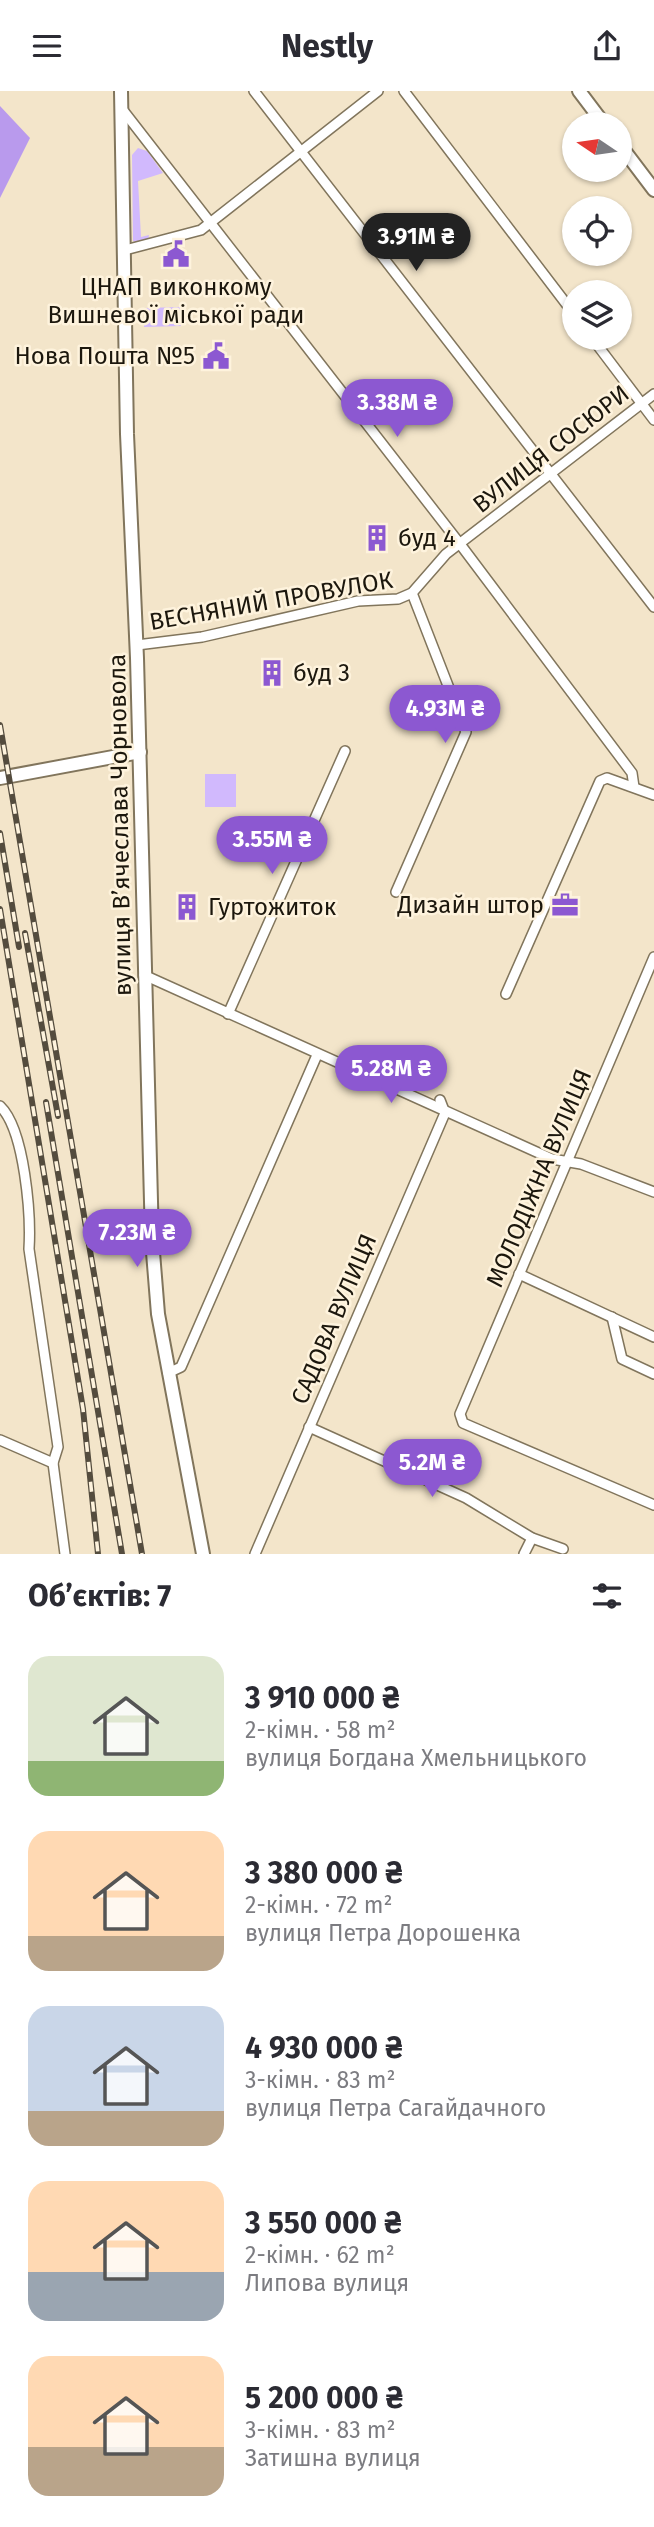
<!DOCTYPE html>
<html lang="uk">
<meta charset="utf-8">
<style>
body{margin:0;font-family:"Fira Sans",sans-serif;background:#f7f7f7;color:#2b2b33;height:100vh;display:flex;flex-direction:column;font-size:26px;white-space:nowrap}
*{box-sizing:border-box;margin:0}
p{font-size:23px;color:#7c7c81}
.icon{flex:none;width:38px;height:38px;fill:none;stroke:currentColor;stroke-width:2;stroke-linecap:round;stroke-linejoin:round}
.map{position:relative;height:1463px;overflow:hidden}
.side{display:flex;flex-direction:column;background:#fff;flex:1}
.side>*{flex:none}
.needle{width:46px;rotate:283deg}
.fabs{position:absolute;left:562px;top:21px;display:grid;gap:14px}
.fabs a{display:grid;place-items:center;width:70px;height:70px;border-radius:50%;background:#fff;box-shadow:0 2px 5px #0004;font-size:35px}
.price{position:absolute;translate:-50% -60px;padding:0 16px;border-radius:24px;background:#8c58d1;color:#fff;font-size:23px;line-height:46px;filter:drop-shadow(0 2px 4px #0008)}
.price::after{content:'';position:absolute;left:50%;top:42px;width:21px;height:16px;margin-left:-10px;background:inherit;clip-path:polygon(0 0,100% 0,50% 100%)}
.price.current{background:#222;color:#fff}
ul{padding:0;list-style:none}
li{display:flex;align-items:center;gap:21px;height:175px;padding:0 28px}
li span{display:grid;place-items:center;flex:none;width:196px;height:140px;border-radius:21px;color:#555}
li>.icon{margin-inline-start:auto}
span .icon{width:84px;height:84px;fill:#fffc;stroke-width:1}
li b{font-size:30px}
h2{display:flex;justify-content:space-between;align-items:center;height:84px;padding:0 28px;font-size:30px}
header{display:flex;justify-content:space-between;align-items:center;height:91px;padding:0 28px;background:#fff;font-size:32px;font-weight:700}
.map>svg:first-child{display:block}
</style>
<header><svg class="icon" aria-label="menu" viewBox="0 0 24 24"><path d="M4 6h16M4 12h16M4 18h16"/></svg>Nestly<svg class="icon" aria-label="share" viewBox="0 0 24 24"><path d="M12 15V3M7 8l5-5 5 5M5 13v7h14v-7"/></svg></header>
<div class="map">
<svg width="654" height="1463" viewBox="0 0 654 1463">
<rect width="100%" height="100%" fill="#f3e5ca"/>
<g fill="#d1b9fd">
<path d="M138,57l9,3 16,22 -25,8 3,56 8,-2 -1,5 -11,3 -4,-2 -1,-86z"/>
<path d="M181,216v19l-37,1v-19z"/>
<rect x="205" y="683" width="31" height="33"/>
</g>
<path fill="#b99aed" d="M0,15l30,32 -30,60z"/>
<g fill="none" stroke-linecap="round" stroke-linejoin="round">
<defs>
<g id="street">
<path d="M254,0l400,516"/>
<path d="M404,0l170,223"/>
<path d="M122,18l338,435 172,229 2,14"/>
<path d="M125,159l76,-20 177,-139"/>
<path d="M592,247l62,82"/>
<path d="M137,554l65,-8 156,-36 40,-2 14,-6 34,-39 208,-160"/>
<path d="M396,801l70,-160 -54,-139"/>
<path d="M654,866l-194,457 3,9 191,82"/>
<path d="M144,884l408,184 29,5 73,28"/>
<path d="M506,903l94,-213 7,-3 47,17"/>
<path d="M228,923l117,-263"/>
<path d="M0,1015c25,24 31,110 29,143l29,198 -5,16 12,91"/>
<path d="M519,1183l135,63"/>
<path d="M612,1226l10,42 32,15"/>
<path d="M168,1282l13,-6 136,-312"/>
<path d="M309,1336l157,71 66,40 31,11"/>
<path d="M0,1349l53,23"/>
<path d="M255,1463l190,-441 -5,-13"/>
<path d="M524,1463l8,-16"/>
</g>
<g id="secondary">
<path d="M121,0l6,343 10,224 15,582 6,74 45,240"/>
<path d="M579,0l25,33"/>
<path d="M620,54l34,45"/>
<path d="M0,687l140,-26"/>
</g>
</defs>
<use href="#street" stroke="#81755c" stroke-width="12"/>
<use href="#secondary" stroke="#81755c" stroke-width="16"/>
<use href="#street" stroke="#fff" stroke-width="9"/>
<use href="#secondary" stroke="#fff" stroke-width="12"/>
<defs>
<g id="rail">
<path d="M0,634l142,829"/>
<path d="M0,742l19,114"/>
<path d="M0,818l83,500 15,145"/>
<path d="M25,842l33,183"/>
<path d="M46,1011l76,452"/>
</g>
</defs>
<use href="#rail" stroke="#544c3e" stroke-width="6"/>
<use href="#rail" stroke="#fef3dd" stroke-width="3.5" stroke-dasharray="10" stroke-linecap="butt"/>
</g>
<defs>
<symbol id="civic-bare" viewBox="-9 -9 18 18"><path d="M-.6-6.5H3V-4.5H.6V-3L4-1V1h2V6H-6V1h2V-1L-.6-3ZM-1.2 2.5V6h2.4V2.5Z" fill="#8c58d1" stroke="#fef3dd" stroke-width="2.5" paint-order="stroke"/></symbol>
<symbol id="building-bare" viewBox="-9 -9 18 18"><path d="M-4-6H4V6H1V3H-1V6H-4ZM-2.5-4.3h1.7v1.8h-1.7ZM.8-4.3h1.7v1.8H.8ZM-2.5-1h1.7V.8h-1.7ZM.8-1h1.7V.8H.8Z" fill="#8c58d1" stroke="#fef3dd" stroke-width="2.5" paint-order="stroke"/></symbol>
<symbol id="office-bare" viewBox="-9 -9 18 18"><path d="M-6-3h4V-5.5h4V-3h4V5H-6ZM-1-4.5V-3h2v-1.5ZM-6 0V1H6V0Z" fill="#8c58d1" stroke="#fef3dd" stroke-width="2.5" paint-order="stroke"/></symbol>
</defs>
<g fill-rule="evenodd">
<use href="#civic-bare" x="157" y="144" width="38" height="38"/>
<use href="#civic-bare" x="197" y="246" width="38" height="38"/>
<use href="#building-bare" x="358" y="428" width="38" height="38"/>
<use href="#building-bare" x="253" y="563" width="38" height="38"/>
<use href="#office-bare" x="546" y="795" width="38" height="38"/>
<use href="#building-bare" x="168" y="797" width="38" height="38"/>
</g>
<g text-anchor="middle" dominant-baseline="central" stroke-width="5" stroke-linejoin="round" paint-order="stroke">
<g font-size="24" fill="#1c170d" stroke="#fef3dd" text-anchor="start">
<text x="176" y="196" text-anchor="middle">ЦНАП виконкому<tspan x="176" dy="28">Вишневої міської ради</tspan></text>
<text x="195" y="265" text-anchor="end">Нова Пошта №5</text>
<text x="398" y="447">буд 4</text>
<text x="293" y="582">буд 3</text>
<text x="544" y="814" text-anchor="end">Дизайн штор</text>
<text x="208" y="816">Гуртожиток</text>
</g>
<g font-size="24" fill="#1c170d" stroke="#fef3dd">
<text transform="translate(551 358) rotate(-38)">ВУЛИЦЯ СОСЮРИ</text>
<text transform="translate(271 510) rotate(-10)">ВЕСНЯНИЙ ПРОВУЛОК</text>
<text transform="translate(120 734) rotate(-91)">вулиця Вʼячеслава Чорновола</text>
<text transform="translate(539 1087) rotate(-67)">МОЛОДІЖНА ВУЛИЦЯ</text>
<text transform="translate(334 1228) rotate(-67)">САДОВА ВУЛИЦЯ</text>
</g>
</g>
</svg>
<div class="fabs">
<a><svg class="needle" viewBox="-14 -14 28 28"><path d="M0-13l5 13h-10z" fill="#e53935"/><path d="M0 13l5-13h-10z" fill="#7c7c81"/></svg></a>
<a><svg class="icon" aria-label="locate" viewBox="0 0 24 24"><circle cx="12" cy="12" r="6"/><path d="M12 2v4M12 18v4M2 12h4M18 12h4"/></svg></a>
<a><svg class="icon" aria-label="layers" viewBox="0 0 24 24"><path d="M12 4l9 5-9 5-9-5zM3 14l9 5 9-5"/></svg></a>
</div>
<b class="price current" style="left:416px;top:182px">3.91M ₴</b>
<b class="price" style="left:397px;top:348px">3.38M ₴</b>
<b class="price" style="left:445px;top:654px">4.93M ₴</b>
<b class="price" style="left:272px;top:785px">3.55M ₴</b>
<b class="price" style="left:391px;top:1014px">5.28M ₴</b>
<b class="price" style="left:137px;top:1178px">7.23M ₴</b>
<b class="price" style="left:432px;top:1408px">5.2M ₴</b>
</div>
<section class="side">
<h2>Об’єктів: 7<svg class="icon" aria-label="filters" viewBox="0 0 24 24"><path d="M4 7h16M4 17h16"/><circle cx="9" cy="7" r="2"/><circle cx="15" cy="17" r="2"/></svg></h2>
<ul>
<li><span style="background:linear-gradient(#dfe7d0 75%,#8fb573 0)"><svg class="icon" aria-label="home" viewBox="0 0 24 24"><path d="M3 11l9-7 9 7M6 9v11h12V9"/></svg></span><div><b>3 910 000 ₴</b><p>2-кімн. · 58 m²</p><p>вулиця Богдана Хмельницького</p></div></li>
<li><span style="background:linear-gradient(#ffd9b3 75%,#b9a48a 0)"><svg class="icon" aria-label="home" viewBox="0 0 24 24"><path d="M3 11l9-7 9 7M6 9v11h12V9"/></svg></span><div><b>3 380 000 ₴</b><p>2-кімн. · 72 m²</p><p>вулиця Петра Дорошенка</p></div></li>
<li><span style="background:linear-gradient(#c9d6e8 75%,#b9a48a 0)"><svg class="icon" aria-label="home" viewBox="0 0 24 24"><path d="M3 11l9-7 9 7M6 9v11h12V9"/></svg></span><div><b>4 930 000 ₴</b><p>3-кімн. · 83 m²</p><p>вулиця Петра Сагайдачного</p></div></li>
<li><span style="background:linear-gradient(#ffd9b3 65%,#9aa5b1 0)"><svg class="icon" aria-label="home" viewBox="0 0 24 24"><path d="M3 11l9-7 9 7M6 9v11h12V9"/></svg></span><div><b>3 550 000 ₴</b><p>2-кімн. · 62 m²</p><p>Липова вулиця</p></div></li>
<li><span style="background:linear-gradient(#ffd9b3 65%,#b9a48a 0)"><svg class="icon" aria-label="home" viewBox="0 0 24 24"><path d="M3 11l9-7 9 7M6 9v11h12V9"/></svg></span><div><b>5 200 000 ₴</b><p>3-кімн. · 83 m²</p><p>Затишна вулиця</p></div></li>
</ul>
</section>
